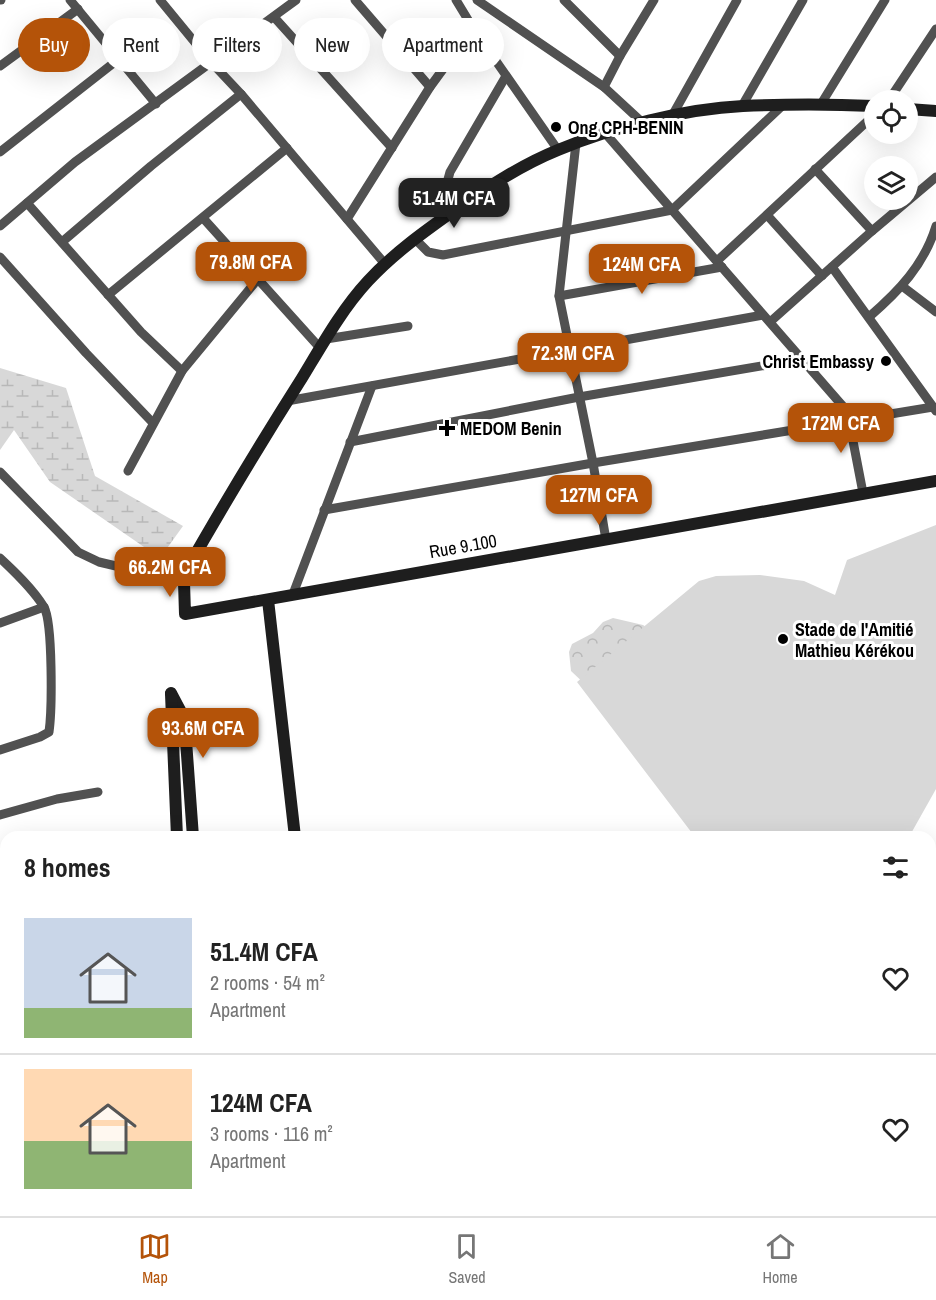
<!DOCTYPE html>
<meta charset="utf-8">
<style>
body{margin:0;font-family:"Archivo Narrow",sans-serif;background:#f2f2f2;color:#222;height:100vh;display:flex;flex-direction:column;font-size:22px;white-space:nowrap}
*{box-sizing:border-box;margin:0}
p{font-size:20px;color:#767676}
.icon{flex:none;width:33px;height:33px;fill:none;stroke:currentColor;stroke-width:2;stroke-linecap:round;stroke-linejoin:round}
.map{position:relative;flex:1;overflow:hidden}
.sheet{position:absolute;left:0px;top:831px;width:936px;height:386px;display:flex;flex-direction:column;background:#fff;border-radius:18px 18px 0 0;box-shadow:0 6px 24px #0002}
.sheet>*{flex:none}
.guide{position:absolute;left:18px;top:18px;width:600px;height:54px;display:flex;gap:12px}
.controls{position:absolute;left:864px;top:90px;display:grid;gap:12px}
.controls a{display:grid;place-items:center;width:54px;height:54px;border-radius:50%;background:#fff;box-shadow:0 6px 24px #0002;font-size:30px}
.price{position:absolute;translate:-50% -51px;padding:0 14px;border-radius:12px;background:#b45309;color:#fff;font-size:20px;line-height:39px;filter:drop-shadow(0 2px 3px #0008)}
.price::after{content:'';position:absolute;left:50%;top:36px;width:18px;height:14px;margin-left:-9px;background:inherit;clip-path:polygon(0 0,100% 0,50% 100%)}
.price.current{background:#222;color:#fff}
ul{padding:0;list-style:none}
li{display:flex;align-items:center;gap:18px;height:150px;padding:0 24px}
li+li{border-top:2px solid #e0e0e0}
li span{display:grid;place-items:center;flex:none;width:168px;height:120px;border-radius:0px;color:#555}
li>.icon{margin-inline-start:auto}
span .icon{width:72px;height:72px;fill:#fffc;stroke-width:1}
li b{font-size:26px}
h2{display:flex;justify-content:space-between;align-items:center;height:72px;padding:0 24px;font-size:26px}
.chip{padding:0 21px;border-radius:27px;background:#fff;box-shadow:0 6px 24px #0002;font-size:21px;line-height:54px}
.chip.current{background:#b45309;color:#fff}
.menu{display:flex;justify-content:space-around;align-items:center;height:84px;border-top:2px solid #e0e0e0;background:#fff;font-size:16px;color:#767676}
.menu a{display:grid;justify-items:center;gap:3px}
.menu .current{color:#b45309}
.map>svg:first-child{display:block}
</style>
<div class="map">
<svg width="936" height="1216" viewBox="0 0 936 1216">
<defs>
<pattern id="forest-crowns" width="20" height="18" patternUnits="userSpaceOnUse" patternTransform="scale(1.5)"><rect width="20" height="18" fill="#d8d8d8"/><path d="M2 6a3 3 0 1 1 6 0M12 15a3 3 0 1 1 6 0" fill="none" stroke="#b8b8b8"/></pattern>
<pattern id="wetland-marsh" width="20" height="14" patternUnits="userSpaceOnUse" patternTransform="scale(1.5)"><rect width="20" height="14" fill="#d8d8d8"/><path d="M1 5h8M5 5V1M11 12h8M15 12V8" fill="none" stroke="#b8b8b8"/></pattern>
</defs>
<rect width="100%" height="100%" fill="#fff"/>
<path fill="url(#forest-crowns)" d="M613,618l30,7 9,6 -63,57 -18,-17 -2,-19 3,-8 21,-11 10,-11z"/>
<path fill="url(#wetland-marsh)" d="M0,368l66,20 29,88 88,50 -23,32 -110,-76 -36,-52 -14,20z"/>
<path fill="#d8d8d8" d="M936,525v264l-27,48h-8l-3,-4 -5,4h-198l-118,-155 122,-101 17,-5 44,-1 44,6 31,14 12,-35z"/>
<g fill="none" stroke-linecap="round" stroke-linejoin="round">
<g stroke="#515151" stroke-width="9">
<path d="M0,0h1"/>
<path d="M70,0l86,104"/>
<path d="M160,0l51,62 30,32 144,170"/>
<path d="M355,0l75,87"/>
<path d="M456,0l17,28 85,122"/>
<path d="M477,0l127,87 39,36"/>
<path d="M564,0l56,56"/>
<path d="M274,17l118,131"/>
<path d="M0,66l78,-57"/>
<path d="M604,87l16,-31 34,-56"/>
<path d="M889,100l47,-71"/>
<path d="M821,104l64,-104"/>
<path d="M742,106l61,-106"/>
<path d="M672,116l65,-116"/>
<path d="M605,133l249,286"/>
<path d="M576,143l-17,153 34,167 13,77"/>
<path d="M0,152l120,-94"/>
<path d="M815,169l57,62"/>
<path d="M27,203l114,129 41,39"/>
<path d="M767,215l55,61"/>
<path d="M445,217l2,-34 3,-11 56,-96"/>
<path d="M203,218l117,130"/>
<path d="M347,219l83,-132 43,-59"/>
<path d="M0,226l75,-64 221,-162"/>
<path d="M415,239l13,13 15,3 229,-45 110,-104"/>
<path d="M62,242l89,-76 90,-72"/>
<path d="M0,257l86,96 67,70"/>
<path d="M717,261l157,-146"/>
<path d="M832,267l104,144"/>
<path d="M902,286l34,26"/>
<path d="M108,295l179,-147"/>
<path d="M559,296l163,-29"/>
<path d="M869,317c30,-26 55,-52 67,-91"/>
<path d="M770,322l102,-91 64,-54"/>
<path d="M326,339l82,-13"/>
<path d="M287,401l476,-86"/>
<path d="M848,415l15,78"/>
<path d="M350,442l229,-45 223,-38"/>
<path d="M128,471l54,-100 75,-91"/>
<path d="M0,472l78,80 21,10 85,20"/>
<path d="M324,510l269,-47 340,-56"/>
<path d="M0,558c15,14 33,31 44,49 9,16 8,104 5,125l-9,5 -40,13"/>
<path d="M293,594l79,-208"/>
<path d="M0,623l44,-16"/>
<path d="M0,815l57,-16 41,-7"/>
<path d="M0,964h6"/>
<path d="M0,1038l6,-1"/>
<path d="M930,1133l6,1"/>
<path d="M930,1207l6,5"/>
<path d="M381,1210l1,6"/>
<path d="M451,1210v6"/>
<path d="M530,1210l1,6"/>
<path d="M16,1216l20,-6"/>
<path d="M294,1216l47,-6"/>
<path d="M583,1216l22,-6"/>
<path d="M738,1216l1,-6"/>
<path d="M781,1216l9,-6"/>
<path d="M882,1216l3,-6"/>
</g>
<g stroke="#1e1e1e" stroke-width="12">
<path d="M874,106c-43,-2 -87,-2 -131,0 -59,3 -130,21 -185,44 -37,15 -70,37 -102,59 -31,22 -62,44 -88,72 -26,28 -46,64 -66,97 -40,63 -78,126 -115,191l-3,13 1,32 751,-133"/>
<path d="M908,109l28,2"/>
<path d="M268,600l27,237"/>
<path d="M171,693l10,19 4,15 8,110"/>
<path d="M171,694l6,143"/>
<path d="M0,881l6,-1"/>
<path d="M0,896h6"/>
<path d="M930,982l6,-10"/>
</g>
<g stroke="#000" stroke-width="16">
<path d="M930,1083l6,3"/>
<path d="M930,1123l6,1"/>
<path d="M81,1216l53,-6"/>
<path d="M218,1216l43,-6"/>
</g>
</g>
<g fill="#000" stroke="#fff" stroke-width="2">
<circle cx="556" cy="127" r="6"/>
<circle cx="886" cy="361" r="6"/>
<path d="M444 419h6v6h6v6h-6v6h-6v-6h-6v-6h6z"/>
<circle cx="783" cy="639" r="6"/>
</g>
<g text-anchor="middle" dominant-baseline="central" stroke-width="6" stroke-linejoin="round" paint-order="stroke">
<g font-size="18" font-weight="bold" fill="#000" stroke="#fff" text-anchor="start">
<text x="568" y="127">Ong CPH-BENIN</text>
<text x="874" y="361" text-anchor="end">Christ Embassy</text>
<text x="460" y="428">MEDOM Benin</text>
<text x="795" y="629">Stade de l'Amitié<tspan x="795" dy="21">Mathieu Kérékou</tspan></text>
</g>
<g font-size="18" fill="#000" stroke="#fff">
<text transform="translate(463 546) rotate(-10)">Rue 9.100</text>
</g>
</g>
</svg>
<div class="controls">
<a><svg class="icon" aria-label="locate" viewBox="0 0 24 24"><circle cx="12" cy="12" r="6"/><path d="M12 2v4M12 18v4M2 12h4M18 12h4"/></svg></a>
<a><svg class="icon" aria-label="layers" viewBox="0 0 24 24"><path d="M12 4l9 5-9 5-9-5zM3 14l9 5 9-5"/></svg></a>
</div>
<b class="price current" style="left:454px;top:229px">51.4M CFA</b>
<b class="price" style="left:251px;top:293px">79.8M CFA</b>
<b class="price" style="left:642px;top:295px">124M CFA</b>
<b class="price" style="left:573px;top:384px">72.3M CFA</b>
<b class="price" style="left:841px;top:454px">172M CFA</b>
<b class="price" style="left:599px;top:526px">127M CFA</b>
<b class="price" style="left:170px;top:598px">66.2M CFA</b>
<b class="price" style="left:203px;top:759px">93.6M CFA</b>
<div class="guide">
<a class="chip current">Buy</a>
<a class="chip">Rent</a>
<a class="chip">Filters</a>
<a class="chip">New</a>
<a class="chip">Apartment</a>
</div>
<section class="sheet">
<h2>8 homes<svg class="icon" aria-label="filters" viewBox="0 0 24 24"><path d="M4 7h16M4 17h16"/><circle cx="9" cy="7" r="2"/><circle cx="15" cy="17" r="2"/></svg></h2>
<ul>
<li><span style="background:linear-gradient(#c9d6e8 75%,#8fb573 0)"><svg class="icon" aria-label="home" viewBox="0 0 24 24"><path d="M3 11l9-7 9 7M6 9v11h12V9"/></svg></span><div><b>51.4M CFA</b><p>2 rooms · 54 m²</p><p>Apartment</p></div><svg class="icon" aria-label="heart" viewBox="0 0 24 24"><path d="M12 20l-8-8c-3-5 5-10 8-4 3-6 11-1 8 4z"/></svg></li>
<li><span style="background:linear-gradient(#ffd9b3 60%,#8fb573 0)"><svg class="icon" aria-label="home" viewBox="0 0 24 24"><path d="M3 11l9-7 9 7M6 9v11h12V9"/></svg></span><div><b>124M CFA</b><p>3 rooms · 116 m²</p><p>Apartment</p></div><svg class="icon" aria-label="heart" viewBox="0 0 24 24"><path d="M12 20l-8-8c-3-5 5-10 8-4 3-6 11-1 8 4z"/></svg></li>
</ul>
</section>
</div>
<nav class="menu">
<a class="current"><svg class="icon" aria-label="map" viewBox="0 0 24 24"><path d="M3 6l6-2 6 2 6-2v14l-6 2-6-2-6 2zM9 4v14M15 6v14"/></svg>Map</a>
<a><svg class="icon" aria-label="saved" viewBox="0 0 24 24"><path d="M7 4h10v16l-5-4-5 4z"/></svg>Saved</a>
<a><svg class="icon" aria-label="home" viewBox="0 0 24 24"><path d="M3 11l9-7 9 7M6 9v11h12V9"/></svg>Home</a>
</nav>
